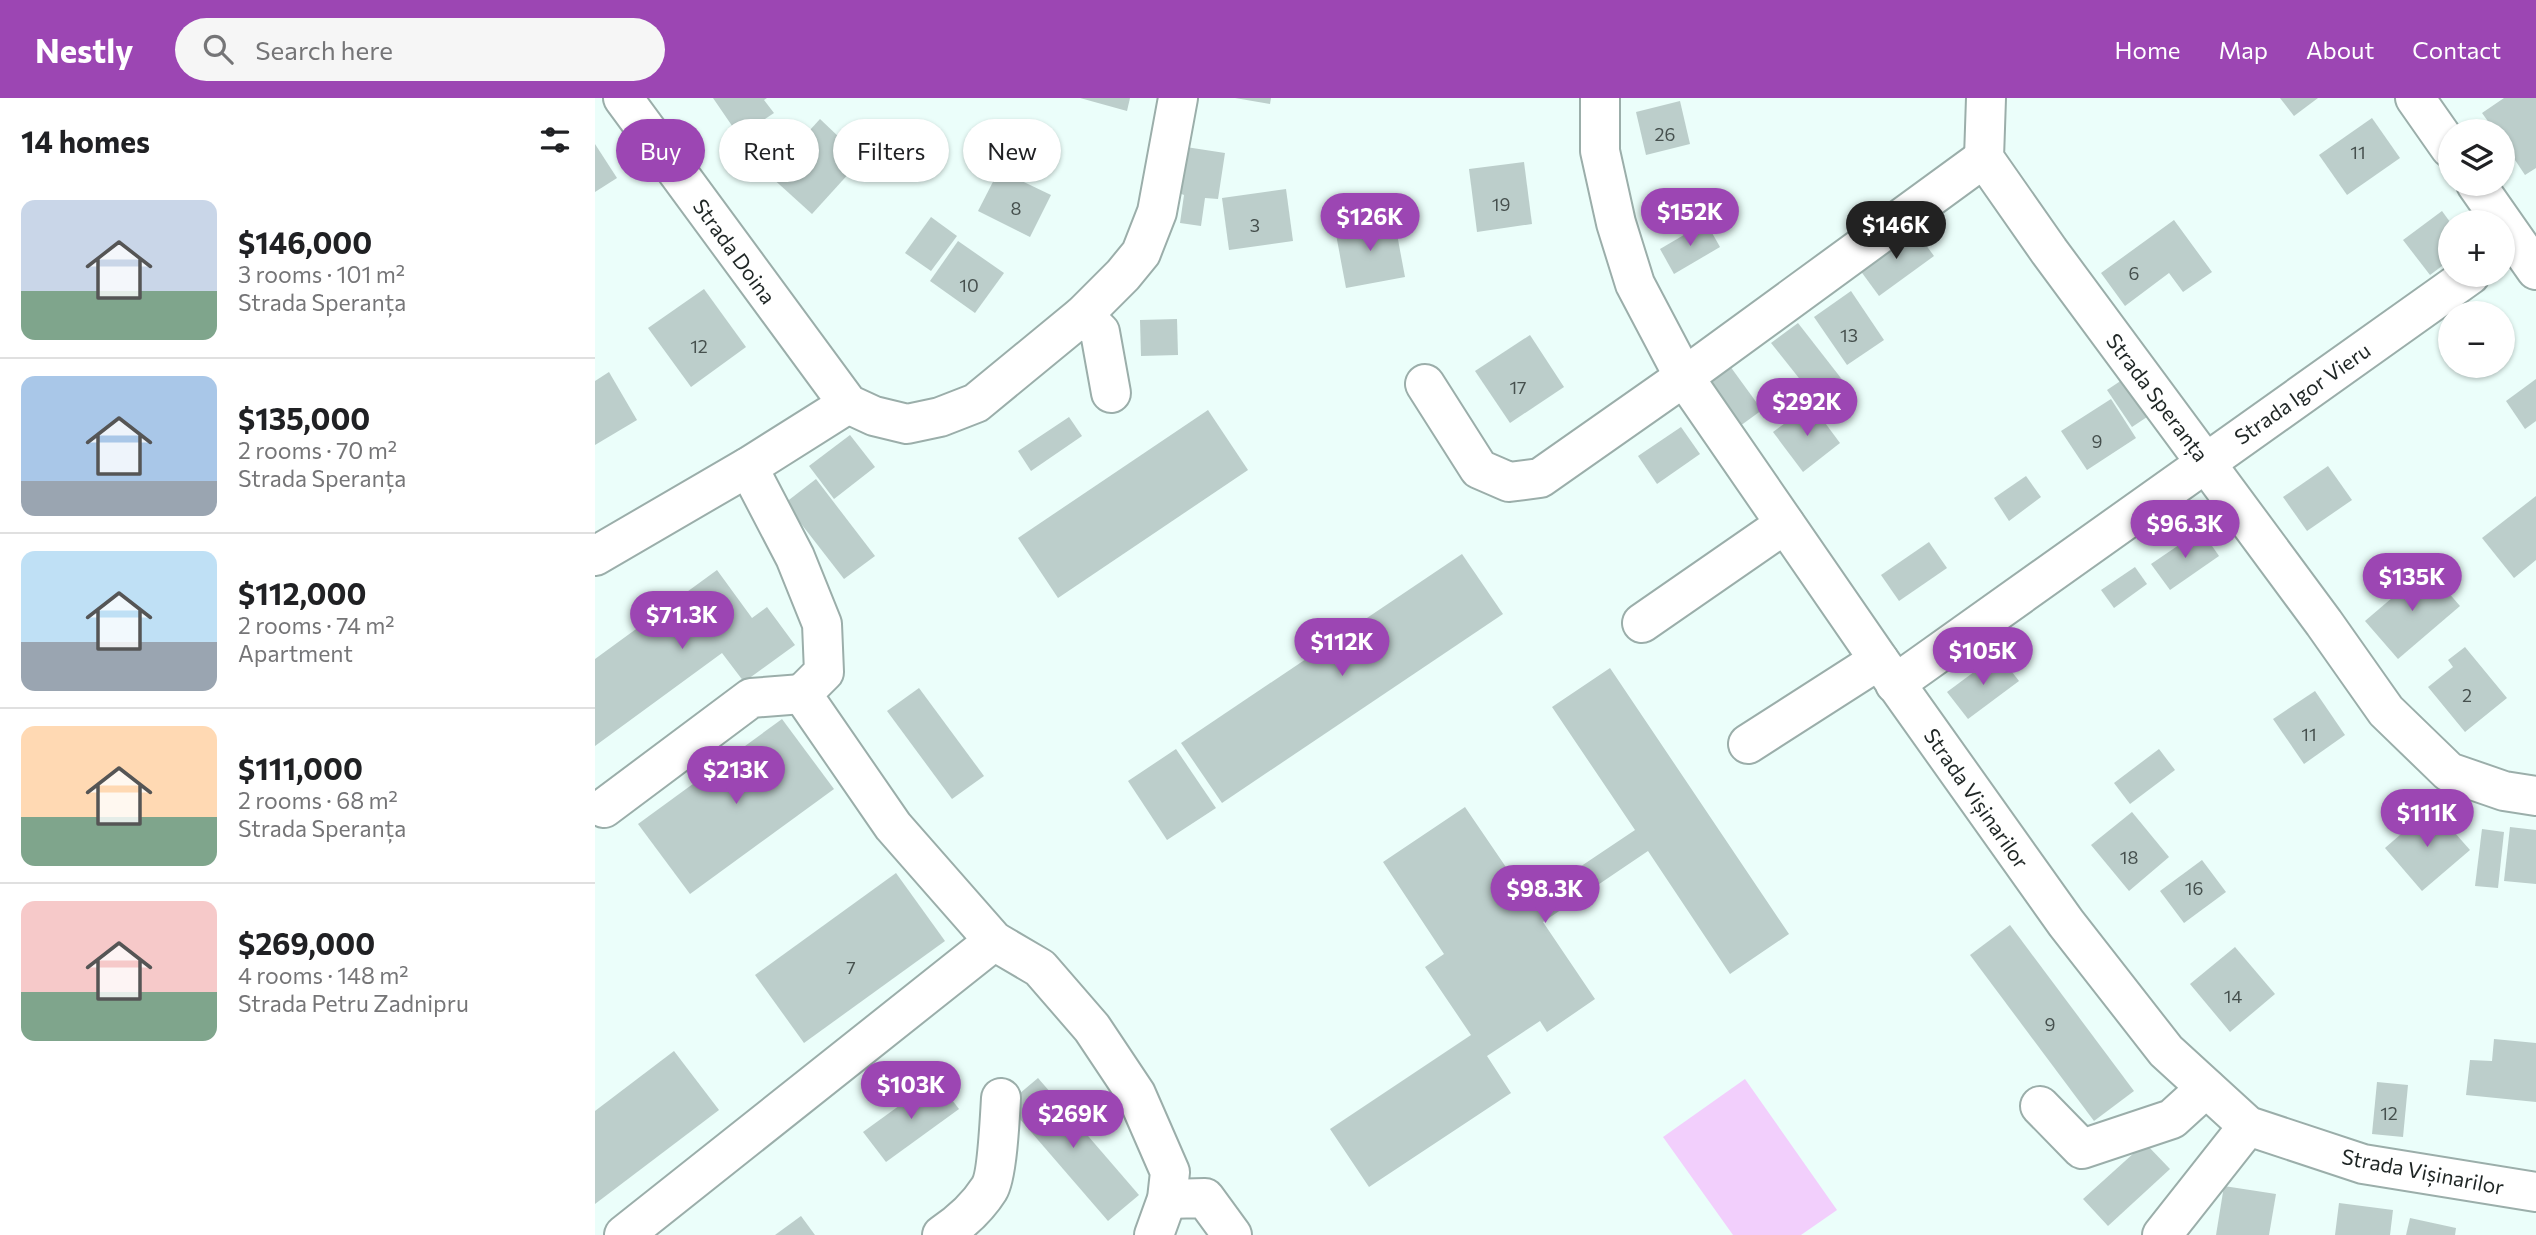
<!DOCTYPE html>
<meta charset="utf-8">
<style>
body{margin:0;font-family:Commissioner,sans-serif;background:#f6f6f6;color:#202124;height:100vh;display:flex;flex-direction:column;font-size:26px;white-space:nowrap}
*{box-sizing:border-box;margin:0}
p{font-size:23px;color:#757577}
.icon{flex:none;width:38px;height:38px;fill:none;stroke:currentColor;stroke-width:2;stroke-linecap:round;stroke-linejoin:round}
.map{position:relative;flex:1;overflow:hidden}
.side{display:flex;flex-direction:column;background:#fff;width:595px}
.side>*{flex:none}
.guide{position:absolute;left:21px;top:21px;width:665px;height:63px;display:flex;gap:14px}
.tools{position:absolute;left:1843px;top:21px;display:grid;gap:14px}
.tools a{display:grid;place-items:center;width:77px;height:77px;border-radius:50%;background:#fff;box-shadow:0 2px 5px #0004;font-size:35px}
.price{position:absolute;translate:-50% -60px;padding:0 16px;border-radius:24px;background:#9c46b3;color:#fff;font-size:23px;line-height:46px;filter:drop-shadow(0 2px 4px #0008)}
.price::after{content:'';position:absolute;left:50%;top:42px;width:21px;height:16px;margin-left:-10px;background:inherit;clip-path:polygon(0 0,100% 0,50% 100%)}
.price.selected{background:#222;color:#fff}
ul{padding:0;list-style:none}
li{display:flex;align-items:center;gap:21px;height:175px;padding:0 21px}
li+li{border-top:2px solid #e0e0e0}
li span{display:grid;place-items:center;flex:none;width:196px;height:140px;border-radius:14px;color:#555}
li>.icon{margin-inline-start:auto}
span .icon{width:84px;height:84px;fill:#fffc;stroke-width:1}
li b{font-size:30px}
h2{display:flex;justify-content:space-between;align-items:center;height:84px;padding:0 21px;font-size:30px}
.chip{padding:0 24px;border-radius:32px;background:#fff;box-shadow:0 2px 5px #0004;font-size:24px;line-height:63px}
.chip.selected{background:#9c46b3;color:#fff}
header{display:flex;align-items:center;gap:42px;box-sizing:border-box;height:98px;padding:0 35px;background:#9c46b3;color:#fff}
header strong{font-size:33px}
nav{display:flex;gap:38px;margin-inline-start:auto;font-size:24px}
.search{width:490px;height:63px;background:#f6f6f6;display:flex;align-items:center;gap:18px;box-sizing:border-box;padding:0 24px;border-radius:38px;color:#757577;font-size:26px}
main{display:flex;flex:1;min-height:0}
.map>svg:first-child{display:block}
</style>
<header>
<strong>Nestly</strong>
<div class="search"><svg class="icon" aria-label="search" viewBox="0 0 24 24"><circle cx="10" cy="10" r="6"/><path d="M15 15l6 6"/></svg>Search here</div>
<nav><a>Home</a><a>Map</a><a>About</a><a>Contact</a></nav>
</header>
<main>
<section class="side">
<h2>14 homes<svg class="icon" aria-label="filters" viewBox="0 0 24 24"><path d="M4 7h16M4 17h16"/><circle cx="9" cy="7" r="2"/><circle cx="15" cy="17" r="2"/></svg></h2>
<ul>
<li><span style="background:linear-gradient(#c9d6e8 65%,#7fa58c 0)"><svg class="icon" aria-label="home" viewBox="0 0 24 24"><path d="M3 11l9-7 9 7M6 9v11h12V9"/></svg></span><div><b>$146,000</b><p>3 rooms · 101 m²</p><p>Strada Speranța</p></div></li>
<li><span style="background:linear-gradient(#a9c7e8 75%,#9aa5b1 0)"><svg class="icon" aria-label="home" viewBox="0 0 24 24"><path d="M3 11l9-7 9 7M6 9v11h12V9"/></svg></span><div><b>$135,000</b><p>2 rooms · 70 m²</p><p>Strada Speranța</p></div></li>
<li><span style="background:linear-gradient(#bfe0f5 65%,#9aa5b1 0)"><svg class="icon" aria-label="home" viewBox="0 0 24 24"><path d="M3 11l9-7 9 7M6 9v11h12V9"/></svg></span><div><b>$112,000</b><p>2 rooms · 74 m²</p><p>Apartment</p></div></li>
<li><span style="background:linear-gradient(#ffd9b3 65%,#7fa58c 0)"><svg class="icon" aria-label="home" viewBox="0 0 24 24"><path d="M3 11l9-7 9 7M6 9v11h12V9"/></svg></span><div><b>$111,000</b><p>2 rooms · 68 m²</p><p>Strada Speranța</p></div></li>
<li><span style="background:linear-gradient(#f6c9c9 65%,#7fa58c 0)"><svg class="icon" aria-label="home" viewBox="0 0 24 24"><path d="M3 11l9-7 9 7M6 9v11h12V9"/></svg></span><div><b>$269,000</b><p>4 rooms · 148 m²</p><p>Strada Petru Zadnipru</p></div></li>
</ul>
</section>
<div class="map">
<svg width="1941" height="1137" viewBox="0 0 1941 1137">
<rect width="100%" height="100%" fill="#ebfefa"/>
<path fill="#f2cffc" d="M1150,981l92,131 -36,25h-68l-70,-98z"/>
<g fill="#bccecb">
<path d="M118,0h54l-3,2 10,13 -35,23z"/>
<path d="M485,0h50l-3,13z"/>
<path d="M640,0h36l-1,6z"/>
<path d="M1685,0h38l-24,18z"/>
<path d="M1909,0h32v70l-11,7 -22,-33v-11h-8l-13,-18z"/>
<path d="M1085,3l10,43 -44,11 -10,-43z"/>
<path d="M1777,20l28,40 -53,37 -28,-40z"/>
<path d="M225,21l42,40 -50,55 -43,-39z"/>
<path d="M0,46l22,34 -22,14z"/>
<path d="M591,49l39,6 -7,46 -13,-1 -4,28 -21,-3 4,-28 -5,-2z"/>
<path d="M929,64l8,62 -55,8 -8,-63z"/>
<path d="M404,72l52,25 -21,42 -52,-26z"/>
<path d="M691,91l7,52 -64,9 -7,-52z"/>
<path d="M1847,113l8,11v38l-20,15 -27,-35z"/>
<path d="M336,119l26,19 -26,35 -26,-18z"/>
<path d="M799,120l11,59 -59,11 -11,-59z"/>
<path d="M1579,122l38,52 -29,20 -14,-19 -44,33 -24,-33z"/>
<path d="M1111,124l14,25 -46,27 -14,-25z"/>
<path d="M1317,128l22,30 -55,40 -22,-30z"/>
<path d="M363,143l46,32 -29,40 -45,-32z"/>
<path d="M109,191l42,58 -55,40 -43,-59z"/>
<path d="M1256,193l33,49 -37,25 -33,-48z"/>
<path d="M582,221l1,36 -37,1 -1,-36z"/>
<path d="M1203,225l46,59 -26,20 -47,-59z"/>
<path d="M935,237l34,52 -54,36 -35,-52z"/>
<path d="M1132,264l35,48 -22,16 -35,-48z"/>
<path d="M14,274l28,48 -42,25v-64z"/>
<path d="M1533,278l25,37 -21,14 -25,-37z"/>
<path d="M1941,281v42l-11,8 -19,-28z"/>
<path d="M1516,301l25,39 -49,32 -26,-39z"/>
<path d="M1216,306l29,39 -37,29 -30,-40z"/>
<path d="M613,312l40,60 -190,128 -40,-60z"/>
<path d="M474,319l13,19 -51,35 -13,-20z"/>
<path d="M1086,329l19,27 -43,30 -19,-28z"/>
<path d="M255,337l25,32 -41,32 -25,-33z"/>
<path d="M1733,368l24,34 -45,31 -24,-34z"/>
<path d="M1431,378l15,21 -32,24 -15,-23z"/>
<path d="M221,381l59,77 -31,23 -59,-76z"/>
<path d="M1941,398v64l-22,18 -32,-40z"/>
<path d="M1606,432l18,26 -49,34 -19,-26z"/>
<path d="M1334,444l18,26 -48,33 -18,-26z"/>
<path d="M867,456l41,60 -281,189 -41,-60z"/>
<path d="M1540,469l12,17 -33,24 -13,-18z"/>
<path d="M1832,470l33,38 -62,53 -33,-38z"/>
<path d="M122,472l35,48 15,-11 28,38 -51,37 -22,-29 -127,93v-87z"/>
<path d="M1870,549l42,51 -42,34 -37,-45 25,-20 -5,-7z"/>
<path d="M1403,556l21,27 -51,38 -21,-27z"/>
<path d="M1015,570l179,266 -59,40 -82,-123 -105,71 52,77 -48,33 -7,-11 -53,35 24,37 -142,94 -39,-58 141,-94 -46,-68 19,-13 -61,-92 82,-55 64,94 106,-71 -83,-123z"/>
<path d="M324,590l65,88 -32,23 -65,-88z"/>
<path d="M1720,593l30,44 -41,29 -31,-45z"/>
<path d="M187,621l52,70 -144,105 -52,-70z"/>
<path d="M581,651l40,59 -49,32 -39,-59z"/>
<path d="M1564,651l16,21 -45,34 -16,-21z"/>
<path d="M1837,709l38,43 -48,41 -37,-43z"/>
<path d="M1537,714l37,45 -40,34 -38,-46z"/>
<path d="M1915,729l26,3v54l-32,-3z"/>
<path d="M1887,731l22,3 -6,56 -23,-2z"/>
<path d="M1607,762l24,32 -42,31 -24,-32z"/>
<path d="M301,775l49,68 -141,102 -49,-68z"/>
<path d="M1415,827l124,166 -40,30 -124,-166z"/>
<path d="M1640,849l40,47 -45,38 -40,-48z"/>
<path d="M1899,941l42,4v59l-70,-7 4,-35 22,1z"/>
<path d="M79,953l45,59 -124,94v-93z"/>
<path d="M443,980l101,117 -31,26 -101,-117z"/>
<path d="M341,981l23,30 -73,53 -23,-30z"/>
<path d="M1782,984l31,3 -5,52 -31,-3z"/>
<path d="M1550,1045l25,26 -62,57 -25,-27z"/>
<path d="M1629,1088l52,8 -7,41h-53z"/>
<path d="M1744,1105l54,7 -3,25h-55z"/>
<path d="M206,1118l14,19h-40z"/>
<path d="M1815,1120l46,10 -1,7h-49z"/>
</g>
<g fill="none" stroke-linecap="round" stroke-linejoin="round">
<defs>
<g id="minor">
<path d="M28,0l225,306 26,12 33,8 33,-7 36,-14 107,-88 40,-40 18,-22 16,-41 21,-114"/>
<path d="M1005,0v53l16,72 19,61 49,93 195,283 187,263 100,128 82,75 115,38 173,28"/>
<path d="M1391,0l-2,60 65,93 275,372 62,88 63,61 55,19 32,5"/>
<path d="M1820,0l35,50"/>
<path d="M1881,86l60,86"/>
<path d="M488,217l17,17 11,61"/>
<path d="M830,286l54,85 30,13 31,-4 144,-101 300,-219"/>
<path d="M153,369l47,90 27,67 2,48 -22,22 91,132 101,115 46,27 52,60 44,66 34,78 -3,27 -13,36"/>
<path d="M0,458l153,-89 100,-63"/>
<path d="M1047,525l143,-99"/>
<path d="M1300,586l575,-409"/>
<path d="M1153,646l131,-84"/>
<path d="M9,710l147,-110 51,-4"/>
<path d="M1445,1008l42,43 90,-30 34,-31"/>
<path d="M572,1101l38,-1 27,37"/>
<path d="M29,1137l370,-294"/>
<path d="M347,1137c18,-12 35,-27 47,-46 8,-12 11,-73 12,-91"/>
<path d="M1567,1137l86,-109"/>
</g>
</defs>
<use href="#minor" stroke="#9baeaa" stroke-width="42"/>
<use href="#minor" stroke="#fff" stroke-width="38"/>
</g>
<g text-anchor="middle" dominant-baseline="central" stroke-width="5" stroke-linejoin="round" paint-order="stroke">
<g font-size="18" fill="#46504e">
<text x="1070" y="36">26</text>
<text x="1763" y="54">11</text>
<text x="906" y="106">19</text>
<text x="421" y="110">8</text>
<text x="660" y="127">3</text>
<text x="1539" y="175">6</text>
<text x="374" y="187">10</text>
<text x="1254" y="237">13</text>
<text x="104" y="248">12</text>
<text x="923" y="289">17</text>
<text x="1502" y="343">9</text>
<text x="1872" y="597">2</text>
<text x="1714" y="636">11</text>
<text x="1534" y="759">18</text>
<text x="1599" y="790">16</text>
<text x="256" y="869">7</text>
<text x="1638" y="898">14</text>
<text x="1455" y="926">9</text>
<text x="1794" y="1015">12</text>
</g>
<g font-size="21" fill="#1f2625" stroke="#fff">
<text transform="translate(140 153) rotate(54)">Strada Doina</text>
<text transform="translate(1707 295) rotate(-35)">Strada Igor Vieru</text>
<text transform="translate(1563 299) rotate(53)">Strada Speranța</text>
<text transform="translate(1382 700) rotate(55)">Strada Vișinarilor</text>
<text transform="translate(1828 1073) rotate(11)">Strada Vișinarilor</text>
</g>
</g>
</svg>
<div class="tools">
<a><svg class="icon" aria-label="layers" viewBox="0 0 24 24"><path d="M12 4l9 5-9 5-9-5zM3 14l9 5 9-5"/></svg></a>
<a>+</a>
<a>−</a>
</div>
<b class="price" style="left:1095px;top:150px">$152K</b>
<b class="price" style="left:775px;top:155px">$126K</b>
<b class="price selected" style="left:1301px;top:163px">$146K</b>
<b class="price" style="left:1212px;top:340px">$292K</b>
<b class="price" style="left:1590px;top:462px">$96.3K</b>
<b class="price" style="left:1817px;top:515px">$135K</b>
<b class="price" style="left:87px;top:553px">$71.3K</b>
<b class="price" style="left:747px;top:580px">$112K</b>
<b class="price" style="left:1388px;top:589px">$105K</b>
<b class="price" style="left:141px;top:708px">$213K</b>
<b class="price" style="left:1832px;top:751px">$111K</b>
<b class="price" style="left:950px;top:827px">$98.3K</b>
<b class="price" style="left:316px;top:1023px">$103K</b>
<b class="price" style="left:478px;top:1052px">$269K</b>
<div class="guide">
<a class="chip selected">Buy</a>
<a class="chip">Rent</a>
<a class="chip">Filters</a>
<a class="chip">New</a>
</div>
</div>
</main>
